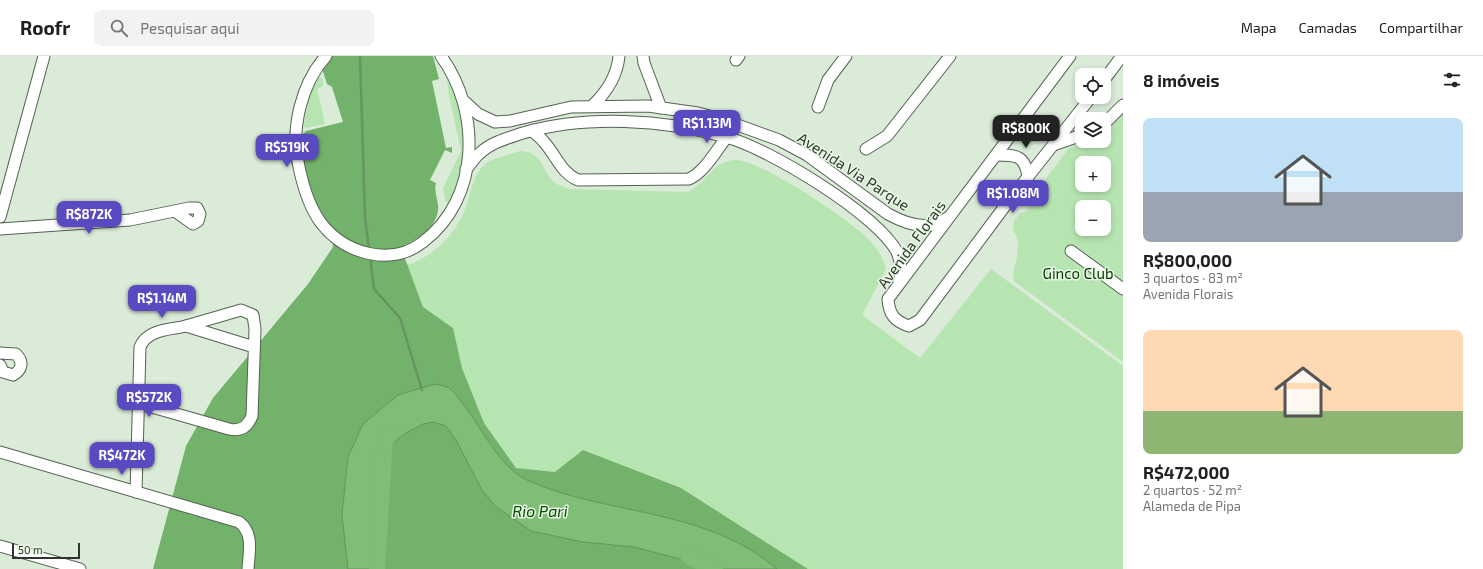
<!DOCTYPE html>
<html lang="pt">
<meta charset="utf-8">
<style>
body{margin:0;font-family:"Exo 2",sans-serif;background:#f2f2f2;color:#202124;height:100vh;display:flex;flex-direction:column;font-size:15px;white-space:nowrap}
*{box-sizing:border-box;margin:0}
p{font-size:13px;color:#757577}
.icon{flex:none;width:22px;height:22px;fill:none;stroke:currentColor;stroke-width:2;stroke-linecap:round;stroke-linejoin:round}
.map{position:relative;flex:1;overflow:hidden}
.side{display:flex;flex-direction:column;background:#fff;width:360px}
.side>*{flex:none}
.controls{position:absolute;left:1075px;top:12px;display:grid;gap:8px}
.controls a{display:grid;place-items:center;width:36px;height:36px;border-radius:8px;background:#fff;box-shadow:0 2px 6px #0003;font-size:20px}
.scale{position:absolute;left:12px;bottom:10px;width:68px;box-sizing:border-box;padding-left:4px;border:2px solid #2f352e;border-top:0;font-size:11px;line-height:14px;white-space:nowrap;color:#2f352e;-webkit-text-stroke:3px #e8f8e5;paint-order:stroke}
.price{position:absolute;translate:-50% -34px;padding:0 9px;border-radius:8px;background:#5a4ac2;color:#fff;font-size:13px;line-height:26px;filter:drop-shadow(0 1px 2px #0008)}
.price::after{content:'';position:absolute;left:50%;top:24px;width:12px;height:9px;margin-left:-6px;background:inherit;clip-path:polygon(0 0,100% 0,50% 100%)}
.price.selected{background:#222;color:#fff}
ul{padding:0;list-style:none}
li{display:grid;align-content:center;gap:8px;height:212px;padding:0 20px}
li span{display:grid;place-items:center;height:124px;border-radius:8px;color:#555}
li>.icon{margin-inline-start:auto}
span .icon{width:72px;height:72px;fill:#fffc;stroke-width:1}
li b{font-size:17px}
h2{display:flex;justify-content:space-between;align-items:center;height:48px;padding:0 20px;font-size:17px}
header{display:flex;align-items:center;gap:24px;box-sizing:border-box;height:56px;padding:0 20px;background:#fff;border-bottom:1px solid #e0e0e0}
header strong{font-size:19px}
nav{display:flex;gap:22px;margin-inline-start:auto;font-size:14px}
.search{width:280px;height:36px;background:#f2f2f2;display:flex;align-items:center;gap:10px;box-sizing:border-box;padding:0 14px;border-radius:8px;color:#757577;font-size:15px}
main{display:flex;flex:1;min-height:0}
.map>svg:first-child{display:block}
</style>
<header>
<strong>Roofr</strong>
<div class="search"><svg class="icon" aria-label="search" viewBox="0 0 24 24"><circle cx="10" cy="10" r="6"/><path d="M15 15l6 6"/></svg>Pesquisar aqui</div>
<nav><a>Mapa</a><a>Camadas</a><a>Compartilhar</a></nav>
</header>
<main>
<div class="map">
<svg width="1123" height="513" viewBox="0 0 1123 513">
<rect width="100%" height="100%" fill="#daebd8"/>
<g fill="#b7e5b1" fill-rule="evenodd">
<path d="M446,17l14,28 5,40 -3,31 -11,29 -3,2 -3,-2 -2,-13 18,-37 -12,-56z"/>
<path d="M320,21l3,3v6l-6,3 8,35 -19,4 -2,-2c1,-11 7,-44 16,-49z"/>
<path d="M1123,58v248l-109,-81 -1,-8 4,-15 1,-18 -5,-11 1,-8 6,-8 5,-1 12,-14 2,-10 30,-40 20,-7h15v-7zM1082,107h22v22h-22zM1082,151h22v22h-22z"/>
<path d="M520,95c23,1 20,17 34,31 4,3 10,5 14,7l119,3c19,-7 25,-31 47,-32 24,-2 118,61 135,80 9,9 13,17 17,29l-24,46 58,43 71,-89 132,97v203h-315l-127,-81 -165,-20 -32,-45 -22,-55 -9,-40 -30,-21 -16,-42c26,-8 46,-29 57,-53 7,-16 8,-40 24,-50 9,-5 22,-7 32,-11z"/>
</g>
<path fill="#73b26a" d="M318,0h115l6,23 -7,2 14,67 6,-1v6l-7,-3 -15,30 6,3c-2,7 1,14 2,22 2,19 -18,34 -34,40l-1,8 20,54 30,21 9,40 22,55 32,45 39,4 28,-22 98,38 127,81h-655l33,-123 27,-48 95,-114 25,-37 -1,-14 -4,-9 -14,-21 -9,-26 -4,-33 2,-10 3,-3 37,-9 -11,-35 -5,-3z"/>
<path fill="#7ebe75" stroke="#669560" d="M435,328c4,1 10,2 14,4 5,3 10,11 14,16 19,24 37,65 66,77 80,35 178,27 248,88h-59l-84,-22 -51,-5 -52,-11 -36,-25 -13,-16 -26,-50 -10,-14 -12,-4 -11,2 -19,10 -18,16 -7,17 -1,21 4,81h-34l-6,-54 6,-58 15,-33 35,-29z"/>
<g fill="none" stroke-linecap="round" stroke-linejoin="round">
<g stroke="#669560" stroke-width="2.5">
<path d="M360,0l5,162 4,31"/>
<path d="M370,200l4,33 26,29 22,72"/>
</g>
<g stroke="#7ebe75" stroke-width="16">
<path d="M688,500l27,13"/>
<path d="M377,513l8,-130 4,-4"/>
</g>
<defs>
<g id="minor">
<path d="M326,0c-25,28 -36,74 -27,111 4,19 10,40 22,56 24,31 70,44 102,19 58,-44 58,-131 18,-186"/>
<path d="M643,0l1,7 17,45"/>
<path d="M1070,0l-182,243c1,15 6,22 21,27l11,-6 88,-118 83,-105"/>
<path d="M736,4l3,-4"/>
<path d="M1104,24l18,-24"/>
<path d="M464,45l14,13 17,8 15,-1 61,-14 77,-1 50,7 23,6 58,21 28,15 81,59c18,10 41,18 59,4"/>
<path d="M592,50c15,-14 25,-29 27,-50"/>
<path d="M818,51l10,-27 18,-24"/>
<path d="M1104,68l19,-19"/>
<path d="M532,75c4,3 9,7 12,11 12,13 17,31 34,38l111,-1c16,-7 27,-29 38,-42"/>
<path d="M1056,88l26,-9"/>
<path d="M866,93l21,-13 63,-80"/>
<path d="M996,99c20,0 29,0 32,22"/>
<path d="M466,113c5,-5 9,-12 14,-16 12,-11 28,-15 43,-20 62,-18 141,-14 203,4 42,11 151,77 171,115 4,10 6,19 2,29"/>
<path d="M0,161l44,-161"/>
<path d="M0,173l130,-9 59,-12h8l3,6 -2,7 -5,3 -17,-12"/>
<path d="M1071,195l52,38"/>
<path d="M0,297l16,1c8,8 6,16 -3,21l-10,-3 -3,-7"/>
<path d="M138,347l91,26c12,3 19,-3 23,-13l3,-87 -2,-14 -12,-5 -55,16 68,21"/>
<path d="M0,396l239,70c15,11 10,30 9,47"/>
<path d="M136,436l4,-145c7,-18 30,-17 46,-21"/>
<path d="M0,490l80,23"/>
</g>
</defs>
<use href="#minor" stroke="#546252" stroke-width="13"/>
<use href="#minor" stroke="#fff" stroke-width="11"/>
</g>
<g text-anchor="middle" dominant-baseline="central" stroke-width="3" stroke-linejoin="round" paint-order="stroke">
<g font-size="15" fill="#2f352e" stroke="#e8f8e5">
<text transform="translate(854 115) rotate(33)">Avenida Via Parque</text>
<text transform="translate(911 188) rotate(-54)">Avenida Florais</text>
</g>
<g font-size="15" fill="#073503" stroke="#e8f8e5">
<text x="1078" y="217">Ginco Club</text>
</g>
<g font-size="16" font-style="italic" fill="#074b00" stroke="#e8f8e5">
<text x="540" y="454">Rio Pari</text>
</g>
</g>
</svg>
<div class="controls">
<a><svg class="icon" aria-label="locate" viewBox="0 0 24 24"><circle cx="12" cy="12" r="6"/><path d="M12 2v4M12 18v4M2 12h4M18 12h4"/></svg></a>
<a><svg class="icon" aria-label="layers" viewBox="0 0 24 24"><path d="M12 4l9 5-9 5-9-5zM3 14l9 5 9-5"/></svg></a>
<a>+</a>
<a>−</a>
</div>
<div class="scale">50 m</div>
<b class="price" style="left:707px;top:88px">R$1.13M</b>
<b class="price selected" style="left:1026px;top:93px">R$800K</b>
<b class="price" style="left:287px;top:112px">R$519K</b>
<b class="price" style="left:1013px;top:158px">R$1.08M</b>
<b class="price" style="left:89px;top:179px">R$872K</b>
<b class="price" style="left:162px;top:263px">R$1.14M</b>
<b class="price" style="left:149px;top:362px">R$572K</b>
<b class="price" style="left:122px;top:420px">R$472K</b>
</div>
<section class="side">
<h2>8 imóveis<svg class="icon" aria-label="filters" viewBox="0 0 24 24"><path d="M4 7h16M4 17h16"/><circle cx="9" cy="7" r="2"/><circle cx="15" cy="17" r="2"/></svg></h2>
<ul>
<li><span style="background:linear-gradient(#bfe0f5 60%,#9aa5b1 0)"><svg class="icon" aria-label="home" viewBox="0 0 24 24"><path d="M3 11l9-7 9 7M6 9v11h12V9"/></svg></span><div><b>R$800,000</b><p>3 quartos · 83 m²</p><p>Avenida Florais</p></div></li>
<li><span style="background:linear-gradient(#ffd9b3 65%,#8fb573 0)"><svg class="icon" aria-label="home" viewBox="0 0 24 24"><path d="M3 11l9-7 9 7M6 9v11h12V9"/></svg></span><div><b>R$472,000</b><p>2 quartos · 52 m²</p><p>Alameda de Pipa</p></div></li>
</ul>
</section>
</main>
